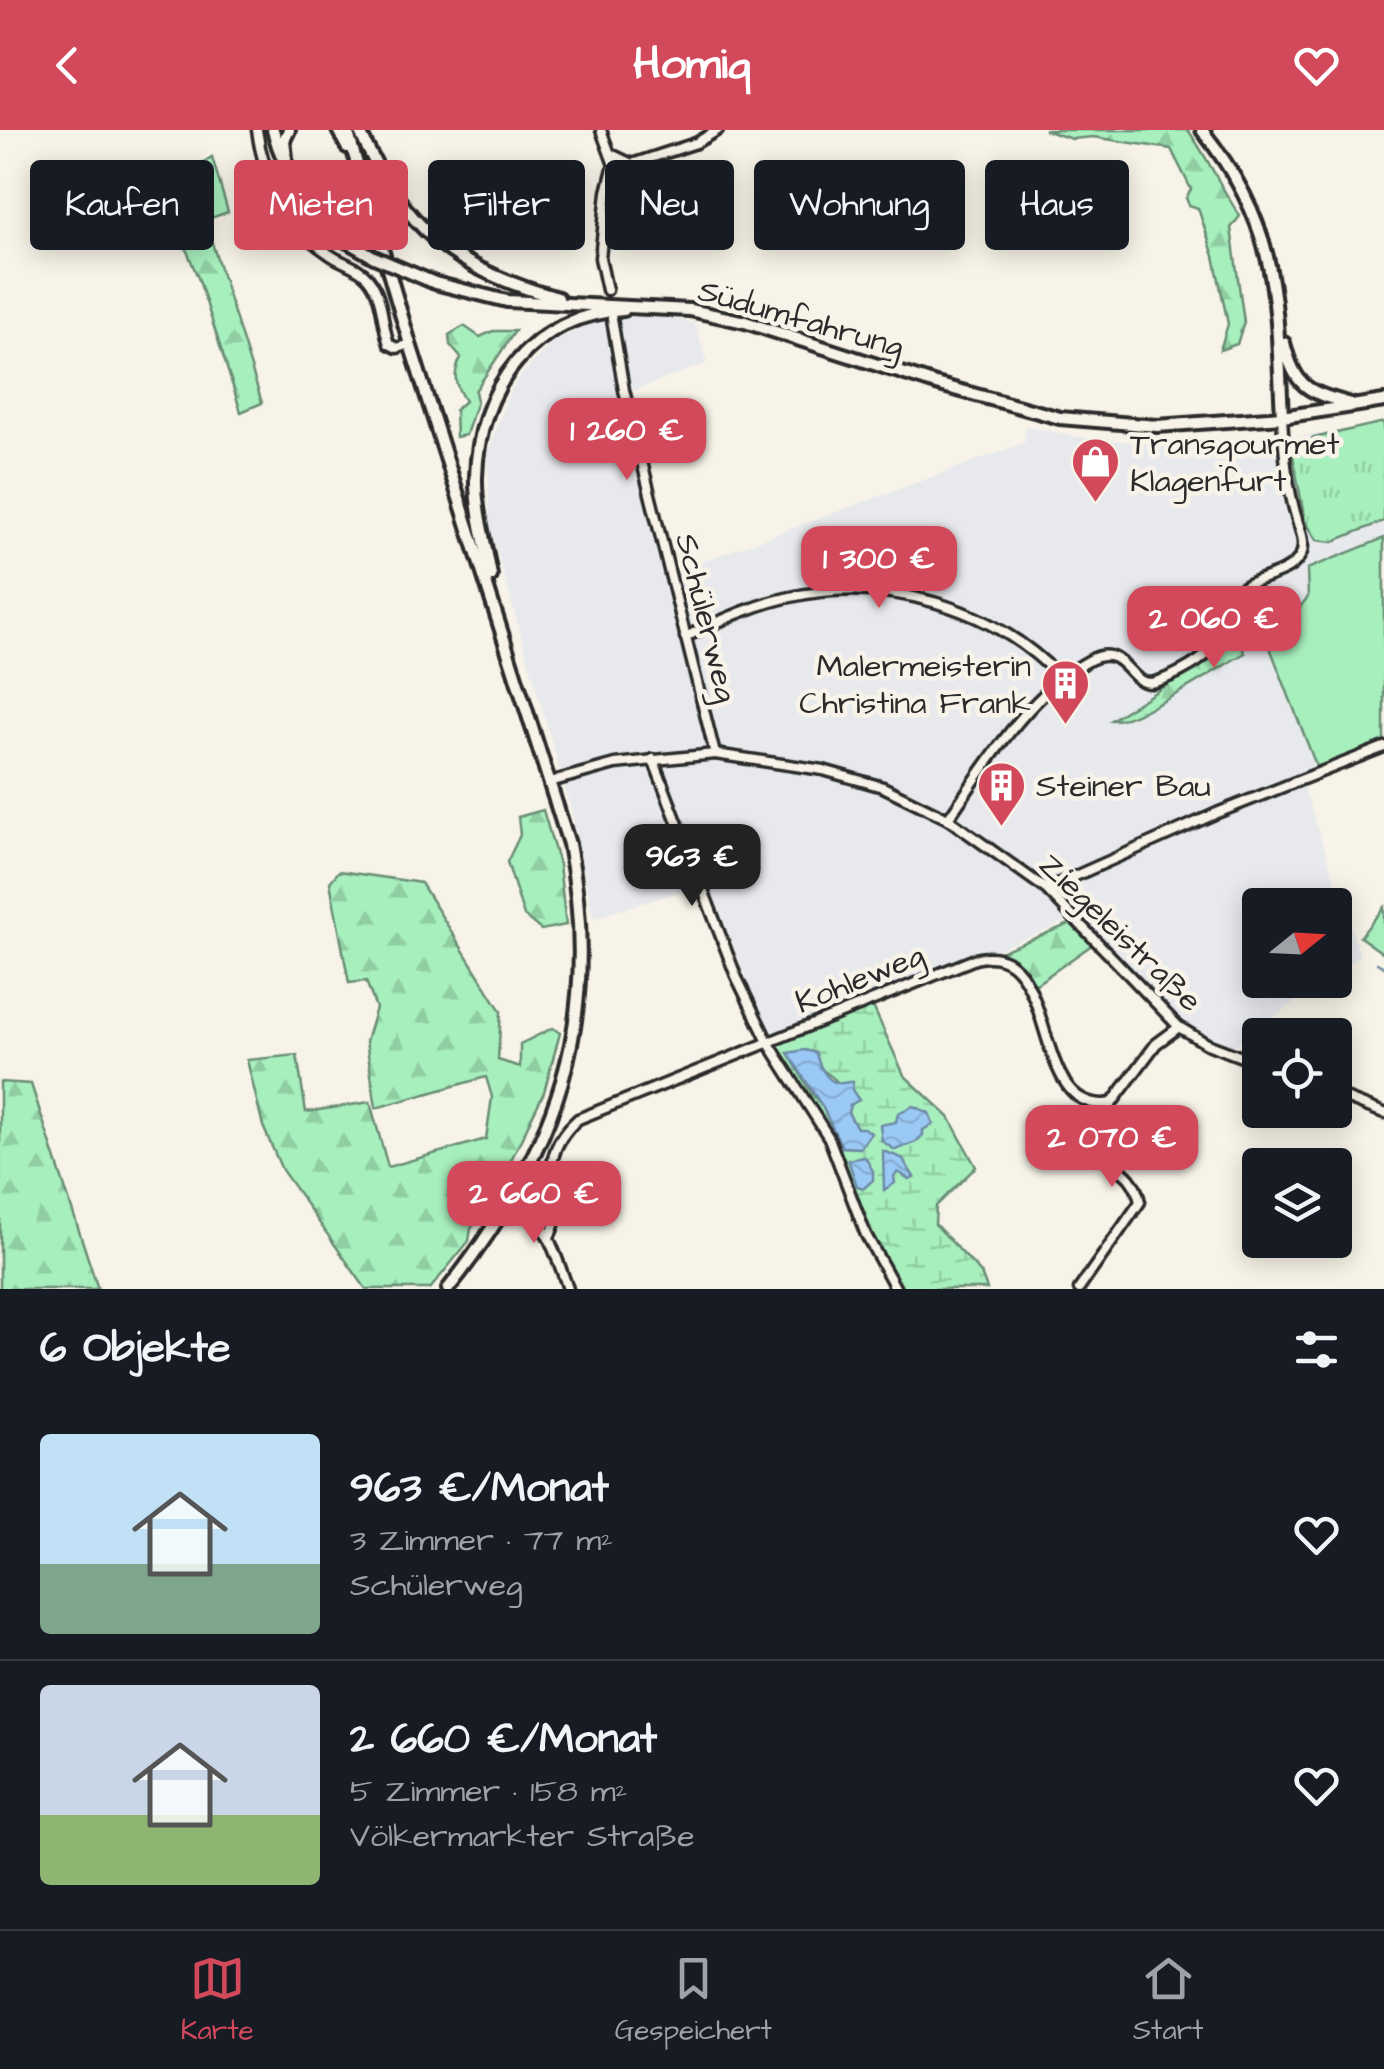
<!DOCTYPE html>
<html lang="de">
<meta charset="utf-8">
<style>
body{margin:0;font-family:"Architects Daughter",sans-serif;background:#20242c;color:#f1f3f6;height:100vh;display:flex;flex-direction:column;font-size:38px;white-space:nowrap}
*{box-sizing:border-box;margin:0}
p{font-size:32px;color:#9ea1a6}
.icon{flex:none;width:55px;height:55px;fill:none;stroke:currentColor;stroke-width:2;stroke-linecap:round;stroke-linejoin:round}
.map{position:relative;height:1159px;overflow:hidden}
.sheet{display:flex;flex-direction:column;background:#171b24;flex:1}
.sheet>*{flex:none}
.top-card{position:absolute;left:30px;top:30px;width:1325px;height:90px;display:flex;gap:20px}
.needle{width:65px;rotate:72deg}
.fabs{position:absolute;left:1242px;top:758px;display:grid;gap:20px}
.fabs a{display:grid;place-items:center;width:110px;height:110px;border-radius:10px;background:#171b24;box-shadow:0 5px 25px #0003;font-size:50px}
.price{position:absolute;translate:-50% -85px;padding:0 22px;border-radius:20px;background:#d1495b;color:#fff;font-size:32px;line-height:65px;filter:drop-shadow(0 2px 5px #0008)}
.price::after{content:'';position:absolute;left:50%;top:60px;width:30px;height:22px;margin-left:-15px;background:inherit;clip-path:polygon(0 0,100% 0,50% 100%)}
.price.on{background:#222;color:#fff}
ul{padding:0;list-style:none}
li{display:flex;align-items:center;gap:30px;height:250px;padding:0 40px}
li+li{border-top:2px solid #363941}
li span{display:grid;place-items:center;flex:none;width:280px;height:200px;border-radius:10px;color:#555}
li>.icon{margin-inline-start:auto}
span .icon{width:120px;height:120px;fill:#fffc;stroke-width:1}
li b{font-size:42px}
h2{display:flex;justify-content:space-between;align-items:center;height:120px;padding:0 40px;font-size:42px}
.chip{padding:0 35px;border-radius:10px;background:#171b24;box-shadow:0 5px 25px #0003;font-size:35px;line-height:90px}
.chip.on{background:#d1495b;color:#fff}
header{display:flex;justify-content:space-between;align-items:center;height:130px;padding:0 40px;background:#d1495b;color:#fff;font-size:45px;font-weight:700}
.menu{display:flex;justify-content:space-around;align-items:center;height:140px;border-top:2px solid #363941;background:#171b24;font-size:28px;color:#9ea1a6}
.menu a{display:grid;justify-items:center;gap:5px}
.menu .on{color:#d1495b}
.map>svg:first-child{display:block}
</style>
<header><svg class="icon" aria-label="back" viewBox="0 0 24 24"><path d="M15 5l-7 7 7 7"/></svg>Homiq<svg class="icon" aria-label="heart" viewBox="0 0 24 24"><path d="M12 20l-8-8c-3-5 5-10 8-4 3-6 11-1 8 4z"/></svg></header>
<div class="map">
<svg width="1384" height="1159" viewBox="0 0 1384 1159">
<defs>
<pattern id="grass-tufts" width="24" height="20" patternUnits="userSpaceOnUse" patternTransform="scale(2.5)"><rect width="24" height="20" fill="#a7efbd"/><path d="M3 7l-1-3M5 7V3M7 7l1-3M15 17l-1-3M17 17v-4M19 17l1-3" fill="none" stroke="#90cda3"/></pattern>
<pattern id="forest-firs" width="22" height="20" patternUnits="userSpaceOnUse" patternTransform="scale(2.5)"><rect width="22" height="20" fill="#a7efbd"/><path d="M5 1l3.5 6h-7zM16 11l3.5 6h-7z" fill="#90cda3"/></pattern>
<pattern id="wetland-marsh" width="20" height="14" patternUnits="userSpaceOnUse" patternTransform="scale(2.5)"><rect width="20" height="14" fill="#a7efbd"/><path d="M1 5h8M5 5V1M11 12h8M15 12V8" fill="none" stroke="#90cda3"/></pattern>
<pattern id="water-waves" width="16" height="10" patternUnits="userSpaceOnUse" patternTransform="scale(2.5)"><rect width="16" height="10" fill="#9bc9f6"/><path d="M0 5q4-4 8 0t8 0" fill="none" stroke="#86add3"/></pattern>
</defs>
<rect width="100%" height="100%" fill="#f7f3e8"/>
<filter id="ink" filterUnits="userSpaceOnUse"><feTurbulence type="fractalNoise" baseFrequency=".01" numOctaves="2"/><feDisplacementMap in="SourceGraphic" scale="20" xChannelSelector="R" yChannelSelector="G"/><feConvolveMatrix kernelMatrix="1 2 1 2 8 2 1 2 1" color-interpolation-filters="sRGB"/></filter>
<g filter="url(#ink)">
<path fill="#e7e9ed" d="M658,185l37,8 12,40 -87,33 43,180 361,-133 2,-17 52,11 119,11 157,-18 30,-7v321l-83,34 59,178 -25,18v-69h-75v75h66l-93,66 -36,-13 -35,-25 -84,-91 -307,123 -63,-157 -115,35 -21,-106 -83,-288 -1,-72 20,-56 10,-17 36,-39 48,-21z"/>
<path fill="url(#grass-tufts)" stroke="#698d74" stroke-width="2.5" d="M1384,292v99l-52,21 -15,-2 -12,-19 -13,-70 22,-13z"/>
<g fill="url(#forest-firs)" stroke="#698d74" stroke-width="2.5">
<path d="M1044,0h144c20,28 34,60 52,86l-9,12 13,94 -7,22 -17,6 8,-26 -14,-68 -16,-48 -9,-3 -3,-7 5,-9 -20,-40 -78,-12 -21,2z"/>
<path d="M212,27l16,55 -23,8 57,183 -21,9 -42,-132 -34,-82 18,-9 -4,-12z"/>
<path d="M464,196l16,11 13,-6h22l-40,60 2,10 -11,34 -10,2 -1,-27 10,-9c-10,-15 -13,-27 -4,-43l-11,-13 -1,-10z"/>
<path d="M1238,510l7,13c-27,15 -108,70 -134,67z"/>
<path d="M543,680l16,55 7,60 -25,5 -17,-14 -17,-54 13,-27 -2,-18z"/>
<path d="M339,741l82,12 80,128 -3,49 22,7v-23l33,-16 7,5 -16,59 -45,93 -28,44 -2,12 -39,48h-64l-84,-119 -19,-44 -16,-66 50,-5 9,57 64,-10 18,65 98,-28 6,-42 -6,-20 -110,31 -10,-67 10,-33 -10,-27 -17,2 -19,-101z"/>
<path d="M1072,793l21,21 -58,41c-8,-17 -16,-26 -35,-33z"/>
<path d="M0,952l31,2 67,205h-98z"/>
</g>
<path fill="url(#wetland-marsh)" stroke="#698d74" stroke-width="2.5" fill-rule="evenodd" d="M871,872l33,73 45,42 27,50 -40,39 -1,18 46,49 6,16h-91l-30,-54 -37,-97 -61,-96zM789,924c23,9 65,27 59,59l9,15 13,5 -10,15 -18,-1 -20,-41 -10,-12z"/>
<g fill="#a7efbd" stroke="#698d74" stroke-width="2.5">
<path d="M1384,408v204l-67,26 -48,-123 39,-48 -1,-28z"/>
<path d="M1384,777v47l-24,-17z"/>
</g>
<g fill="url(#water-waves)" stroke="#6e8aa5" stroke-width="2.5">
<path d="M805,920l11,3c2,10 10,29 23,30 5,1 9,-2 14,-1l-1,8 7,10 -9,5 -2,8 9,15h7l7,5 -11,15 -18,-1 -20,-41 -34,-53z"/>
<path d="M913,976l16,7 4,11 -10,6v5l-7,7 -21,8 -13,-9 -2,-16 16,-3 2,-9z"/>
<path d="M883,1021l19,7 12,19 -5,2 -11,-7 -4,4 1,7 -11,7z"/>
<path d="M865,1027l8,14v9l-9,8 -7,-2 -9,-26z"/>
</g>
<g fill="none" stroke-linecap="round" stroke-linejoin="round">
<path stroke="#6e8aa5" stroke-width="2.5" d="M1377,833l7,4"/>
<defs>
<g id="minor">
<path d="M257,0c6,47 31,97 72,124 12,9 29,12 39,24 16,20 13,43 21,66l8,4 13,-4"/>
<path d="M601,0l13,35 -7,27 -7,66 7,32"/>
<path d="M611,24l21,10 64,-21 22,-13"/>
<path d="M612,189l12,71 91,364"/>
<path d="M685,507c33,-15 66,-31 101,-39 99,-23 208,8 277,82"/>
<path d="M653,629l83,217 32,66 61,96 37,97 30,54"/>
<path d="M550,652l65,-18 100,-10 108,16 60,17 65,32 98,70 133,138 28,17 53,20"/>
<path d="M948,689c39,-56 80,-125 142,-159 36,-19 39,30 65,22 20,-6 54,-23 63,-42 7,-17 6,-36 20,-49 17,-16 55,-14 64,-39 3,-10 -1,-20 -4,-29 -11,-35 -14,-70 -16,-106"/>
<path d="M1046,759l171,-76 167,-66"/>
<path d="M1335,964l49,19"/>
<path d="M516,1062c30,32 38,56 52,97"/>
<path d="M550,1105c21,-38 -23,-70 28,-116l397,-160c88,-23 50,160 137,144l44,-59 23,-17"/>
<path d="M1079,1159l61,-87c-11,-54 -62,-19 -28,-99"/>
</g>
<g id="major">
<path d="M273,0c12,46 37,80 73,111"/>
<path d="M338,0l9,17"/>
<path d="M347,0l63,214 159,500c34,176 -12,307 -121,445"/>
<path d="M359,0c44,98 96,140 199,168"/>
<path d="M1202,0c78,99 74,167 80,287"/>
<path d="M286,28l-2,-18 5,-10"/>
<path d="M435,153l72,18 183,9 55,12 191,62 124,34 97,8 125,-9 102,-16"/>
<path d="M1284,213c12,48 26,49 70,62"/>
<path d="M491,446c-5,-31 -16,-67 -15,-99 2,-89 56,-162 148,-167"/>
</g>
</defs>
<use href="#minor" stroke="#2b2b2b" stroke-width="15"/>
<use href="#major" stroke="#2b2b2b" stroke-width="18"/>
<use href="#minor" stroke="#f7f3e8" stroke-width="8"/>
<use href="#major" stroke="#f7f3e8" stroke-width="10"/>
<defs>
<path id="major-bridge" d="M346,111l28,16 61,26"/>
</defs>
<use href="#major-bridge" stroke="#2b2b2b" stroke-width="18" stroke-linecap="butt"/>
<use href="#major-bridge" stroke="#f7f3e8" stroke-width="10"/>
</g>
</g>
<defs>
<symbol id="shop-pin" viewBox="-11 -11 22 30"><path d="M0 17L-7.5 6A9.5 9.5 0 1 1 7.5 6Z" fill="#d1495b" stroke="#f7f3e8"/><path d="M-5-2.5h2.3a2.7 3.5 0 0 1 5.4 0H5L5.5 6h-11ZM-1.5-2.5h3a1.5 2.3 0 0 0-3 0Z" fill="#fff"/></symbol>
<symbol id="building-pin" viewBox="-11 -11 22 30"><path d="M0 17L-7.5 6A9.5 9.5 0 1 1 7.5 6Z" fill="#d1495b" stroke="#f7f3e8"/><path d="M-4-6H4V6H1V3H-1V6H-4ZM-2.5-4.3h1.7v1.8h-1.7ZM.8-4.3h1.7v1.8H.8ZM-2.5-1h1.7V.8h-1.7ZM.8-1h1.7V.8H.8Z" fill="#fff"/></symbol>
</defs>
<g fill-rule="evenodd">
<use href="#shop-pin" x="1068" y="304" width="55" height="75"/>
<use href="#building-pin" x="1038" y="526" width="55" height="75"/>
<use href="#building-pin" x="974" y="628" width="55" height="75"/>
</g>
<g text-anchor="middle" dominant-baseline="central" stroke-width="9" stroke-linejoin="round" paint-order="stroke">
<g font-size="32" fill="#2b2b2b" stroke="#f7f3e8">
<text transform="translate(801 189) rotate(16)">Südumfahrung</text>
<text transform="translate(706 488) rotate(76)">Schülerweg</text>
<text transform="translate(1120 803) rotate(44)">Ziegeleistraße</text>
<text transform="translate(860 849) rotate(-22)">Kohleweg</text>
</g>
<g font-size="32" fill="#2b2b2b" stroke="#f7f3e8" text-anchor="start">
<text x="1130" y="314">Transgourmet<tspan x="1130" dy="37">Klagenfurt</tspan></text>
<text x="1031" y="536" text-anchor="end">Malermeisterin<tspan x="1031" dy="37">Christina Frank</tspan></text>
<text x="1036" y="656">Steiner Bau</text>
</g>
</g>
</svg>
<div class="fabs">
<a><svg class="needle" viewBox="-14 -14 28 28"><path d="M0-13l5 13h-10z" fill="#e53935"/><path d="M0 13l5-13h-10z" fill="#9ea1a6"/></svg></a>
<a><svg class="icon" aria-label="locate" viewBox="0 0 24 24"><circle cx="12" cy="12" r="6"/><path d="M12 2v4M12 18v4M2 12h4M18 12h4"/></svg></a>
<a><svg class="icon" aria-label="layers" viewBox="0 0 24 24"><path d="M12 4l9 5-9 5-9-5zM3 14l9 5 9-5"/></svg></a>
</div>
<b class="price" style="left:627px;top:353px">1 260 €</b>
<b class="price" style="left:879px;top:481px">1 300 €</b>
<b class="price" style="left:1214px;top:541px">2 060 €</b>
<b class="price on" style="left:692px;top:779px">963 €</b>
<b class="price" style="left:1112px;top:1060px">2 070 €</b>
<b class="price" style="left:534px;top:1116px">2 660 €</b>
<div class="top-card">
<a class="chip">Kaufen</a>
<a class="chip on">Mieten</a>
<a class="chip">Filter</a>
<a class="chip">Neu</a>
<a class="chip">Wohnung</a>
<a class="chip">Haus</a>
</div>
</div>
<section class="sheet">
<h2>6 Objekte<svg class="icon" aria-label="filters" viewBox="0 0 24 24"><path d="M4 7h16M4 17h16"/><circle cx="9" cy="7" r="2"/><circle cx="15" cy="17" r="2"/></svg></h2>
<ul>
<li><span style="background:linear-gradient(#bfe0f5 65%,#7fa58c 0)"><svg class="icon" aria-label="home" viewBox="0 0 24 24"><path d="M3 11l9-7 9 7M6 9v11h12V9"/></svg></span><div><b>963 €/Monat</b><p>3 Zimmer · 77 m²</p><p>Schülerweg</p></div><svg class="icon" aria-label="heart" viewBox="0 0 24 24"><path d="M12 20l-8-8c-3-5 5-10 8-4 3-6 11-1 8 4z"/></svg></li>
<li><span style="background:linear-gradient(#c9d6e8 65%,#8fb573 0)"><svg class="icon" aria-label="home" viewBox="0 0 24 24"><path d="M3 11l9-7 9 7M6 9v11h12V9"/></svg></span><div><b>2 660 €/Monat</b><p>5 Zimmer · 158 m²</p><p>Völkermarkter Straße</p></div><svg class="icon" aria-label="heart" viewBox="0 0 24 24"><path d="M12 20l-8-8c-3-5 5-10 8-4 3-6 11-1 8 4z"/></svg></li>
</ul>
</section>
<nav class="menu">
<a class="on"><svg class="icon" aria-label="map" viewBox="0 0 24 24"><path d="M3 6l6-2 6 2 6-2v14l-6 2-6-2-6 2zM9 4v14M15 6v14"/></svg>Karte</a>
<a><svg class="icon" aria-label="saved" viewBox="0 0 24 24"><path d="M7 4h10v16l-5-4-5 4z"/></svg>Gespeichert</a>
<a><svg class="icon" aria-label="home" viewBox="0 0 24 24"><path d="M3 11l9-7 9 7M6 9v11h12V9"/></svg>Start</a>
</nav>
